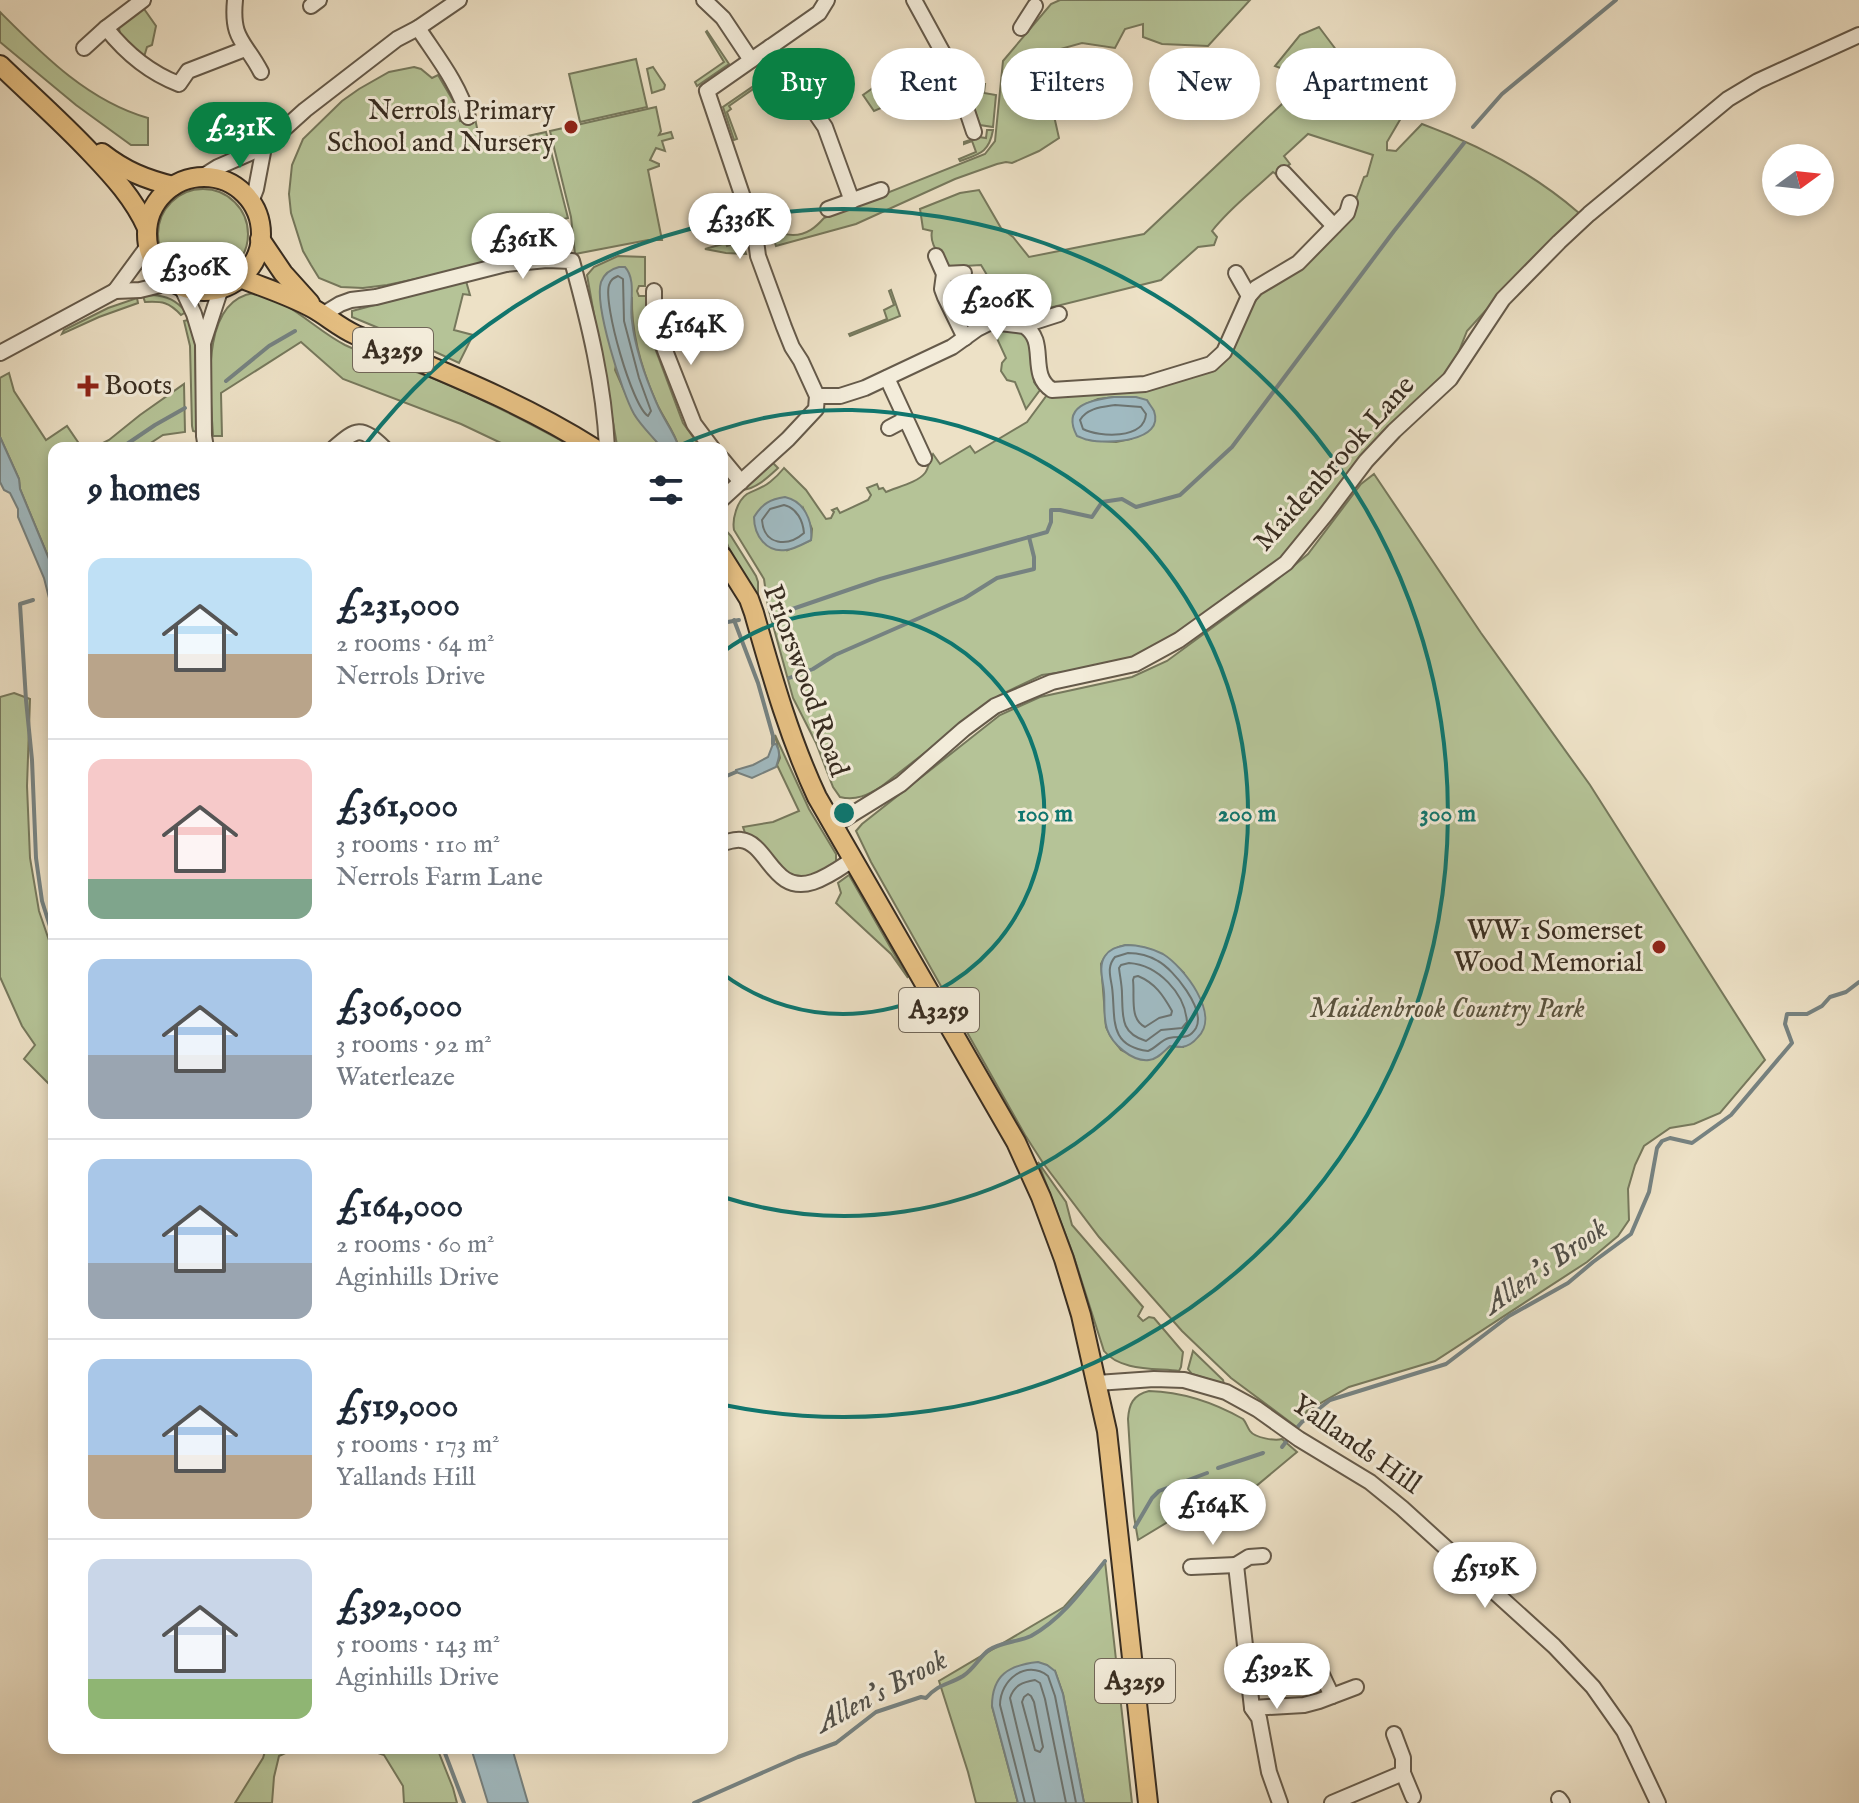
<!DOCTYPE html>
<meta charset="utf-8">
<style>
body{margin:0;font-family:"IM FELL English",serif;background:#f2f2f3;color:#1f2937;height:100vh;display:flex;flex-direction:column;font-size:30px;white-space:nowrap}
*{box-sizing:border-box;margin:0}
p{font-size:26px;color:#747a83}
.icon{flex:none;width:44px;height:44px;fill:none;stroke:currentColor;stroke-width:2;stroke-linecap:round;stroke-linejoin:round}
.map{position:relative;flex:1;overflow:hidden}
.side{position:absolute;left:48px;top:442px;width:680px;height:1312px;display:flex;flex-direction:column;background:#fff;border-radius:16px;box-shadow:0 4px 12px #0003}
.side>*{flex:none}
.banner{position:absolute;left:752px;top:48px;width:760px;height:72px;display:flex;gap:16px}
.needle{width:52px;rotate:75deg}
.controls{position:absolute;left:1762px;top:144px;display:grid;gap:16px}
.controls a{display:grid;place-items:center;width:72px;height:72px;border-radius:50%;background:#fff;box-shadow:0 4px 12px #0003;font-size:40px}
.price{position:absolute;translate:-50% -68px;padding:0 18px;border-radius:28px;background:#fff;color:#222;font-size:26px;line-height:52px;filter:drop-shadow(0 2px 4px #0008)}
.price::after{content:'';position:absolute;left:50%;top:48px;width:24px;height:18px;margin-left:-12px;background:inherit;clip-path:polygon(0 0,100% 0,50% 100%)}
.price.current{background:#0b8043;color:#fff}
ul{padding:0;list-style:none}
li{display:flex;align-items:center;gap:24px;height:200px;padding:0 40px}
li+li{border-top:2px solid #e0e1e3}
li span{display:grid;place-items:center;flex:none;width:224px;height:160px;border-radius:16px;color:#555}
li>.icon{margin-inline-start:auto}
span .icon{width:96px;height:96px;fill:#fffc;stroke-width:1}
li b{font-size:34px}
h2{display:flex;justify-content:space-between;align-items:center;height:96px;padding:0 40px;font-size:34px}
.pill{padding:0 28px;border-radius:36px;background:#fff;box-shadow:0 4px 12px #0003;font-size:28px;line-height:72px}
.pill.current{background:#0b8043;color:#fff}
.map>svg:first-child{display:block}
</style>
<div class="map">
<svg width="1859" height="1803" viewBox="0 0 1859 1803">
<rect width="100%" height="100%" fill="#ede1c6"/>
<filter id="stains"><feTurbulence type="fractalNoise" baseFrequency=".0025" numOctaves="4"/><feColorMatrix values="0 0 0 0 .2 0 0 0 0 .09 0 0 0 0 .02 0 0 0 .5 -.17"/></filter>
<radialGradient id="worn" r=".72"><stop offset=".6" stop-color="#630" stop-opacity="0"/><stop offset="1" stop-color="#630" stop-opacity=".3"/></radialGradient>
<g fill="#b5c397" stroke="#76785c" stroke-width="2" fill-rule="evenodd">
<path d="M1060,0h190l-42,46 -46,-2 -19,-7v-13l-18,5 -10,19 -33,-5 -29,8 -10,16 16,71 -20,13 -27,12 -6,-1 -9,2 -42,15 -99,45 -80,22 -4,-13c8,-1 13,2 21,2 14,0 23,-8 31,-17l161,-64 10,-13 8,-80 48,-57z"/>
<path d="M142,6l14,20 -4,19 -5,2 -3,10c-11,-9 -26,-16 -25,-32z"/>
<path d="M0,12c43,43 88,89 148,106v27h-17l-55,-40 -76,-63z"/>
<path d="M1319,27l24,32 18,33 -46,-11 -40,-15 25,-31z"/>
<path d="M707,31l22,33 -32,22 -2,-4 29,-20 -18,-30z"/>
<path d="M636,59l11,48 -67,15 -11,-48z"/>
<path d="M414,67l7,2 11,9 6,-3 17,29 5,17 15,-3 2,10 10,17 59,-13 22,86 -55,12 8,27 -134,28 -24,3 -22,-1 -22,-9 -8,-13 -8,-14 -12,-38 -2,-19 3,-29 11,-26 39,-38 17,-12 30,-17z"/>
<path d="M653,67l12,18 -1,4 -12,4 -5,-24z"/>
<path d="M778,69l24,33 -2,1 -11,-16 -2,1 -11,-15 -47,33 2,3 -4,3 10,27 -3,1 -11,-33z"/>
<path d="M905,77l4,7 -18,7 -3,-3 -5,1 1,4 -7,3 4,12 -7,3 -11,-16 10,-7z"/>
<path d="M970,81l-1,11 10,2 3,-2 1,-8h2l-1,9 12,2 -3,32 -13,-2 -15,-42z"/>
<path d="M1300,87l101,31 -14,24v8l9,1 26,-27c57,21 111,49 157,89l-42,41 -70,77 -10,25 -10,17 -121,133 -43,51 -112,82 -32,17 -75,16 -22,3 -44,21 -116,90c-14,9 -26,15 -42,11l-7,-10 -17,-44 -23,-45 -25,-91 -4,-28 -30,-49c-2,-11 3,-29 13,-36 7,-4 16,-6 23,-12 5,-4 10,-9 14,-14l22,22 20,29 5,-1 3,-6 -2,-2 5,-2 3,5 28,-13 3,-5 -4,-7 10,-4 2,5 4,-1 3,4c11,-5 31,-9 39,-19 4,-5 4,-13 8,-19l7,10 30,-18 5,7 52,-31 20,-27 156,-22 47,-64 9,-14 91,-79 14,-39 3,-1 6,-21 -65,-21 -24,22 6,8 -13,11 -4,-3c-22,21 -42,35 -61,59l5,6 -3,8 -16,2 -37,33 -144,36c-16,-14 -25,-33 -36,-51l-34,2c-6,-12 -18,-21 -15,-36l-9,-2 -3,-20 40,-16 19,-3 22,38 12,9 16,20 115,-23zM1114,397l17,42 -15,3 -27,-2 -3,-36 12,-5zM803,508l9,21 -1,11 -23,10z"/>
<path d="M656,107l5,24 -2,4 12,-3 2,6 -11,3 3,10 -9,-3 -6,12 9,4v2l-11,4 14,70h-14l-73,14 -4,-37 -21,-86z"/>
<path d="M987,130h6c-4,23 -14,24 -33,31l-1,-2 17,-7 -4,-11 -8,3v-2l15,-5 7,1z"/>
<circle cx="203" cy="234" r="45"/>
<path d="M742,241l4,13 -20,-1 -21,-4 21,-6 1,3z"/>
<path d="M618,256l27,1v29h-6l-2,5 2,5h7v25l6,19 31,83 18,25h-22c-4,-16 -16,-30 -23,-46 -14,-32 -25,-69 -24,-105l-17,73 20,45 27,33h-42l-3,-3 -30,-170 7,-8z"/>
<path d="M466,281l4,14 -7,-1 -9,36 19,5 -14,28 -32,-15 -75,-31v-6z"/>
<path d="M891,290l9,26 -50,20 -1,-2 38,-15 -3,-9 10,-5 -5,-14z"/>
<path d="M254,293c35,6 61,37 91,52 34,16 70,25 104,40 42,18 82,39 122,61l-1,2h-56l-13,-5 -40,-19 -118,-45 -42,-37 -80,51 1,43h-9c-2,-41 -15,-135 41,-143z"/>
<path d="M152,295c15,1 24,5 34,17l-5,3c-12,-13 -19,-14 -36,-13l-2,-6z"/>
<path d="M137,298l1,5 -39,14 -37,17 2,-4 44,-22z"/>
<path d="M188,320l7,23 2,89 -4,-1 -1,-5 -2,-80 -6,-25z"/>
<path d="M1001,330l21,2 5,3 4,20 3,27 6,8 -14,19 -11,-27 -8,-2 -6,-9 1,-8 4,-5 -12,-26z"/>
<path d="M9,373l5,18 32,49 21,-14 15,22h-28v123l-34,-82 -1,-10 -19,-42v-59z"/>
<path d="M184,384l1,48 -22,3 -20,13h-50l16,-8 31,-25z"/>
<path d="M773,463l5,5c-11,10 -21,20 -35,22z"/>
<path d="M1374,474l107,159 109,152 175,275 -45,53 -26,11 -24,4 -26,18 -9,19 -7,24 1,31 -11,16 -31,26 -152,99 -86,26 -42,24 -9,17 -67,-50 -49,-47 -83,-94 -56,-74 -18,-28 -154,-273 -15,-31 6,-7 138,-109 40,-18 92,-20 35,-16 102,-75 39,-32 53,-70zM1126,945c27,2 39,9 58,28l-1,74 -13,-1 -12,10 -20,2 -17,-8 -10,-13 -5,-10 -5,-63c5,-12 13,-16 25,-19z"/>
<path d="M722,526l9,10 25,40 2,6v17c-12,-21 -33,-50 -36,-73z"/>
<path d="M14,693l16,6 -3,87 3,72 9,53 15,44v134l-30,-30 11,-14 -13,-19 -22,-49v-280z"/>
<path d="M775,735l34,74 27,45v9l-27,16 -18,-2 -32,-33 -14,-11 -2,-6 30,-5 26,-11 -22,-46 3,-7z"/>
<path d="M849,875l59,103 -17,-24 -55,-51 5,-10 -3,-10z"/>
<path d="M1038,1162l28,40 6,23 71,82 -5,9 5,5 6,-4 5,1 29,34 -2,15 -2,4c-24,-3 -59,0 -75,-20l-31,-97z"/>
<path d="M1193,1351l30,29 1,4 -32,-10 -4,-5z"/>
<path d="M1149,1391c34,1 64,11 94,28 3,3 4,8 7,12 5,7 25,10 32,8l15,13 -60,50 -55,8 -11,10 -33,20 -4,-24 -6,-97c1,-15 5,-24 21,-28z"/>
<path d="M1105,1561l27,242h-48l-21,-109 -8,-23 -63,35 26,97h-42l-8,-31 -29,-91 125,-74z"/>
<path d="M266,1748h30l-17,8 -5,21 -2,26h-37l28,-45z"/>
<path d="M363,1748h74l16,40 4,15h-53l-1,-17 -19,-31z"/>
</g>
<g fill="#a0bac1" stroke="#768281" stroke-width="2">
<path d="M552,223l6,1 6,7c2,22 -8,20 -25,22 -9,1 -11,1 -19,-5l1,-15 3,-4 17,-1z"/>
<path d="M619,267h6c12,13 4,37 7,54 3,27 14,58 25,83 6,15 18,29 22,44h-17c-9,-11 -21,-22 -28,-34 -12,-21 -40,-109 -33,-132 3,-8 10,-13 18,-15z"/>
<path d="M1114,397h22l11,3c2,4 5,7 7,11 11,31 -47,33 -65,29 -4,0 -8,-3 -12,-4 -16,-30 13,-36 37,-39z"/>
<path d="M0,437l19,42 1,10 34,82v47l-10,-40 -26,-61v-8l-8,-16 -6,-3 -4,-8z"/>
<path d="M785,497c19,4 28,24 26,43 -8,4 -16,9 -25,10 -20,3 -32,-15 -32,-33 8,-13 16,-18 31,-20z"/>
<path d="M773,744h3c5,9 3,14 0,23l-24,11 -16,-6v-2l17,-5 15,-8z"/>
<path d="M1126,945c13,0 25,3 37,9 21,13 58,61 35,83 -4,5 -9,9 -16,10 -4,0 -8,-1 -12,-1 -6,5 -12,13 -21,14 -17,2 -37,-16 -42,-31 -4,-12 -2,-25 -3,-37 -1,-12 -6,-26 1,-36 5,-8 13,-9 21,-11z"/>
<path d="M1038,1662l9,3 8,6 8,23 21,109h-66l-26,-97c0,-31 17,-41 46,-44z"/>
<path d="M471,1748h41l16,55h-40z"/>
</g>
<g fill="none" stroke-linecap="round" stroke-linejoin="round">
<g stroke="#6c7471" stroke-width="2">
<path d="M618,276l5,3 1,42 15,57 12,33 -3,5c-16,-10 -45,-112 -39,-131 2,-6 5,-7 9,-9z"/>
<path d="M1115,405l26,2 5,7c-2,26 -47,23 -63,15l-3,-9c7,-12 22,-13 35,-15z"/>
<path d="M784,505c13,3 19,16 20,28 -16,14 -40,13 -42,-13l8,-11z"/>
<path d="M1128,953c10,0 20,2 30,8 15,8 48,48 38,67 -8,13 -15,7 -27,10 -8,2 -13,10 -21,13 -41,-5 -32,-35 -36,-64 -2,-12 -5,-21 3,-30z"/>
<path d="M1129,963c29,2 56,30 58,59l-5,6 -21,2 -15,11c-26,-8 -23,-24 -24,-47 0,-9 -2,-17 -3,-26l2,-3z"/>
<path d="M1138,976c17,7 25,19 34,35l-1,4 -12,3 -14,9c-16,-8 -10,-31 -12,-47l1,-3z"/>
<path d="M1028,1694l3,2 3,6 9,45 -3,5 -5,-2 -13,-48 2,-5z"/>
<path d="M1025,1803l-25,-98c0,-25 26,-46 48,-29l7,20 21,107"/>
<path d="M1035,1803l-25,-105c4,-13 13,-16 25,-18l5,3 5,16 21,104"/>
</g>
<g stroke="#768281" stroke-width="4">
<path d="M1473,127l29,-33 114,-94"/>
<path d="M226,381l43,-35 26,-15"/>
<path d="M121,448l34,-23 30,-17"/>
<path d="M33,600l-13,4 6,96 6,60 4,98 6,43 12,38"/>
<path d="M772,616l108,-37 167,-47 4,-10v-12h9l32,7 10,-15 20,-3 14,8 44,-12 52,-48 162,-216 70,-88"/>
<path d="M734,620l24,63 15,53v8"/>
<path d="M722,623l17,-3"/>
<path d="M789,678l24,-9 22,-14 130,-57 32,-20 37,-9v-12l-5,-20"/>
<path d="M722,778l14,-6"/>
<path d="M1294,1431l8,-9 28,-22 116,-36 63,-48 59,-33 25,-21 38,-28 18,-42 8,-44 5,-7 8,-3 22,5 39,-28 61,-72 -7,-19 2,-10h20l15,-8 8,-9 16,-5 13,-10"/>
<path d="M1282,1447l7,-9"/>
<path d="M1218,1468l45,-15"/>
<path d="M1135,1527l17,-29 7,-7 48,-18"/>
<path d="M443,1748l21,55"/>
<path d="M694,1803l104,-46 38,-14 40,-31 45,-15 5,1c12,-14 22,-13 37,-22 11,-7 17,-20 26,-26 12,-8 29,-8 42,-14 32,-18 52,-47 74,-75"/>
</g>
<defs>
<g id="minor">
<path d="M235,0c-4,40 10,41 26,72"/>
<path d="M704,0l19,18 28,42"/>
<path d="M914,0l41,75 19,57"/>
<path d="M311,6l8,-6"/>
<path d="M106,28l37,-28"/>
<path d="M418,28c19,29 41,56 50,89"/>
<path d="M1021,28l14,-22"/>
<path d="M770,47l55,80 27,74"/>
<path d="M84,48l22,-20c19,24 44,45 73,56l9,-13 57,-22"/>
<path d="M905,75l38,-22"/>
<path d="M1284,173l50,53"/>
<path d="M202,177l16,-10 46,-20 41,-37 92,-71 21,-11 41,-28"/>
<path d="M251,202l5,-13 8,-42"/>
<path d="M828,209l53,-19"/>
<path d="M936,256l8,18 -2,15 3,8 20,41"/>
<path d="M1236,273l13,23"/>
<path d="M944,274l20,-1"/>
<path d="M181,286l13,28 9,30 1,92 2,12"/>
<path d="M115,291l33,-45"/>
<path d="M654,291v25l3,14 37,94 18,24"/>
<path d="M322,315l18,-11 11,-4 25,-3 130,-33 41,-4 25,1c17,62 32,123 35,187"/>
<path d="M654,316h22"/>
<path d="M1029,328l2,-5 28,-9"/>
<path d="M203,343l18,-55"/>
<path d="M0,353l115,-62 25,-1 33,-8"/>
<path d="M887,378l37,80"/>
<path d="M817,396h23l25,-8 87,-41 25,-18 14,-7 33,4c25,15 3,48 28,64l93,-6 66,-20 13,-12 25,-56 7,-8 42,-25 49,-50 3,-10"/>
<path d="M889,428l17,-9"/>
<path d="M334,448c23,-20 27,-22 50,0"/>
<path d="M722,459l19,23"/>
<path d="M722,499l66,-60 28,-30 1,-13 -16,-35 -9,-14 -8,-20 -26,-71 -3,-23 -48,-142 112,-78 8,-13"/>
<path d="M833,826l68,-42 63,-55 31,-23 57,-24 83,-18 44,-24 107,-77 40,-49 40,-53 28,-30 56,-52 53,-80 56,-57 30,-28 139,-115 30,-18 101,-46"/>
<path d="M722,843c6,-1 13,-4 19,-3 27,3 32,55 72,42 15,-5 27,-14 39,-22"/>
<path d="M1097,1383l57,-4 30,1 42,12 31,17 42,30 71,43 32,26 152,138 39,41 31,44 34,72"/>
<path d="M1263,1556l-14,1 -13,8 16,143 7,10 10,54 11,31"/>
<path d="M1191,1567l45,-2"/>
<path d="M1316,1662l16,34"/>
<path d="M1252,1708l52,-3 15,-4 37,-14"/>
<path d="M1403,1773l10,24"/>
<path d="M1559,1799l3,4"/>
<path d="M1332,1803l71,-30v-15l-9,-24"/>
</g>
<g id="major">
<path d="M0,65c30,29 62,57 91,88 22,23 43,46 56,75"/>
<path d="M102,153c23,18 43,26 71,33"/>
<circle cx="204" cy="234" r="57"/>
<path d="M260,239l23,34 27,30"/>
<path d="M240,278c25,10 51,18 74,31 14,8 26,19 42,26 82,35 162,65 238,113"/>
<path d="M722,556l27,43 5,14c18,63 35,124 63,184l199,345 25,55 23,62 17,56 26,116 41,372"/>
</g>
</defs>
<use href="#minor" stroke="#655a4a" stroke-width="18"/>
<use href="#major" stroke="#382d21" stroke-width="22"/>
<use href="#minor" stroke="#f3ecda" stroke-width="14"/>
<use href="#major" stroke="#e6c083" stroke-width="18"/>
</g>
<g fill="none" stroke="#0f766e" stroke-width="4">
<path d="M723 652A201 201 0 1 1 723 974"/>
<path d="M674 448A403 403 0 1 1 723 1197"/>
<path d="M365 445A604 604 0 1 1 724 1405"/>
</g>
<g fill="#8f2418" stroke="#f3ecda" stroke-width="3">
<circle cx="571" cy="127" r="8"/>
<path d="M84 374h8v8h8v8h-8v8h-8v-8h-8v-8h8z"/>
<circle cx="1659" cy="947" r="8"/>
</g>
<g text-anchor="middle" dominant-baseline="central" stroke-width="6" stroke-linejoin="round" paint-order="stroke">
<g fill="#f3ecda" stroke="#706658" stroke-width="2">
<rect x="353" y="328" width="80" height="44" rx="6"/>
<rect x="899" y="988" width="80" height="44" rx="6"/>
<rect x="1095" y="1659" width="80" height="44" rx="6"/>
</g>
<g font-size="26" font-weight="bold" fill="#382d21">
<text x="393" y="350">A3259</text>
<text x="939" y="1010">A3259</text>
<text x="1135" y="1681">A3259</text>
</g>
<g font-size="28" fill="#382d21" stroke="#f3ecda" text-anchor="end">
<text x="555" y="111">Nerrols Primary<tspan x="555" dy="32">School and Nursery</tspan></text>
<text x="104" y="386" text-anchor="start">Boots</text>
<text x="1643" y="931">WW1 Somerset<tspan x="1643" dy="32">Wood Memorial</tspan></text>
</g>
<g font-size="28" fill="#382d21" stroke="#f3ecda">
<text transform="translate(1335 464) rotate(-48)">Maidenbrook Lane</text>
<text transform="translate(805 681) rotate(70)">Priorswood Road</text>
<text transform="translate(1356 1445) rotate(35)">Yallands Hill</text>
</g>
<g font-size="28" font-style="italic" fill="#57523e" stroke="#f3ecda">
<text x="1447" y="1009">Maidenbrook Country Park</text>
</g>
<g font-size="30" font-style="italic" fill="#525049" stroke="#f3ecda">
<text transform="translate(1546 1267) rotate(-35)">Allen's Brook</text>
<text transform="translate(882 1692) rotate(-28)">Allen's Brook</text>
</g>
</g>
<circle cx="844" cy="813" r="12" fill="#0f766e" stroke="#f3ecda" stroke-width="4"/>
<g font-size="24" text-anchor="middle" font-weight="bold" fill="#0f766e" stroke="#f3ecda" stroke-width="6" stroke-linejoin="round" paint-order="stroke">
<text x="1045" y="821">100 m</text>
<text x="1247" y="821">200 m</text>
<text x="1448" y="821">300 m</text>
</g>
<rect width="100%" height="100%" filter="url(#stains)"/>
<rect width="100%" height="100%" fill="url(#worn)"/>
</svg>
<div class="controls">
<a><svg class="needle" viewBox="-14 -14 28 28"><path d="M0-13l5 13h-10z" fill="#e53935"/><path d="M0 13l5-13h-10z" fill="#747a83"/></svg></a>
</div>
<b class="price current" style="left:240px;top:170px">£231K</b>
<b class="price" style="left:740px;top:261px">£336K</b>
<b class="price" style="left:523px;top:281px">£361K</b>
<b class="price" style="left:195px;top:310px">£306K</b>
<b class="price" style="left:997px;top:342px">£206K</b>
<b class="price" style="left:691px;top:367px">£164K</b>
<b class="price" style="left:1213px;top:1547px">£164K</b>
<b class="price" style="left:1485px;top:1610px">£519K</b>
<b class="price" style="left:1277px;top:1711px">£392K</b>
<div class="banner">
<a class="pill current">Buy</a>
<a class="pill">Rent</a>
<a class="pill">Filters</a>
<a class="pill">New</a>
<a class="pill">Apartment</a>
</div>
<section class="side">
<h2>9 homes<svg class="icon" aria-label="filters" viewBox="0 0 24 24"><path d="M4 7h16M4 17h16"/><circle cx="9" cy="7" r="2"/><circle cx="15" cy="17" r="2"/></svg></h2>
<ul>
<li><span style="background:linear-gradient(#bfe0f5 60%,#b9a48a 0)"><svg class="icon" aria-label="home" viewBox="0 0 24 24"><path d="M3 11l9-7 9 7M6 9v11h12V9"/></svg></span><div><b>£231,000</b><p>2 rooms · 64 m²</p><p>Nerrols Drive</p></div></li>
<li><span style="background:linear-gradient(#f6c9c9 75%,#7fa58c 0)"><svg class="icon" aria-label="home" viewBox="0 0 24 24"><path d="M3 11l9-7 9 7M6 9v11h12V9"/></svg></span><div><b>£361,000</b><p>3 rooms · 110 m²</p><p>Nerrols Farm Lane</p></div></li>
<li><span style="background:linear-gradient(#a9c7e8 60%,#9aa5b1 0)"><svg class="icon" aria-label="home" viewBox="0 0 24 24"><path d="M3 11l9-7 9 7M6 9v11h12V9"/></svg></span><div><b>£306,000</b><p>3 rooms · 92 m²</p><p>Waterleaze</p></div></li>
<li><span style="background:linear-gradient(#a9c7e8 65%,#9aa5b1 0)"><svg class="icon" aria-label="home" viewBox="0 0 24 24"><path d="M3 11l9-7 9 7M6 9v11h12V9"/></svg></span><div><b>£164,000</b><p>2 rooms · 60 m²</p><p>Aginhills Drive</p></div></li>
<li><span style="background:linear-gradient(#a9c7e8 60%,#b9a48a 0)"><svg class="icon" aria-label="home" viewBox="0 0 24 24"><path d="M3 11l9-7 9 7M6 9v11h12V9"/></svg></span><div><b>£519,000</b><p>5 rooms · 173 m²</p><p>Yallands Hill</p></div></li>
<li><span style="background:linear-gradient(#c9d6e8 75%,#8fb573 0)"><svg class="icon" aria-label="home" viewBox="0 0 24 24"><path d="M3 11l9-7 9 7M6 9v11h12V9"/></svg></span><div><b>£392,000</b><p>5 rooms · 143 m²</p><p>Aginhills Drive</p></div></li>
</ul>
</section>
</div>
